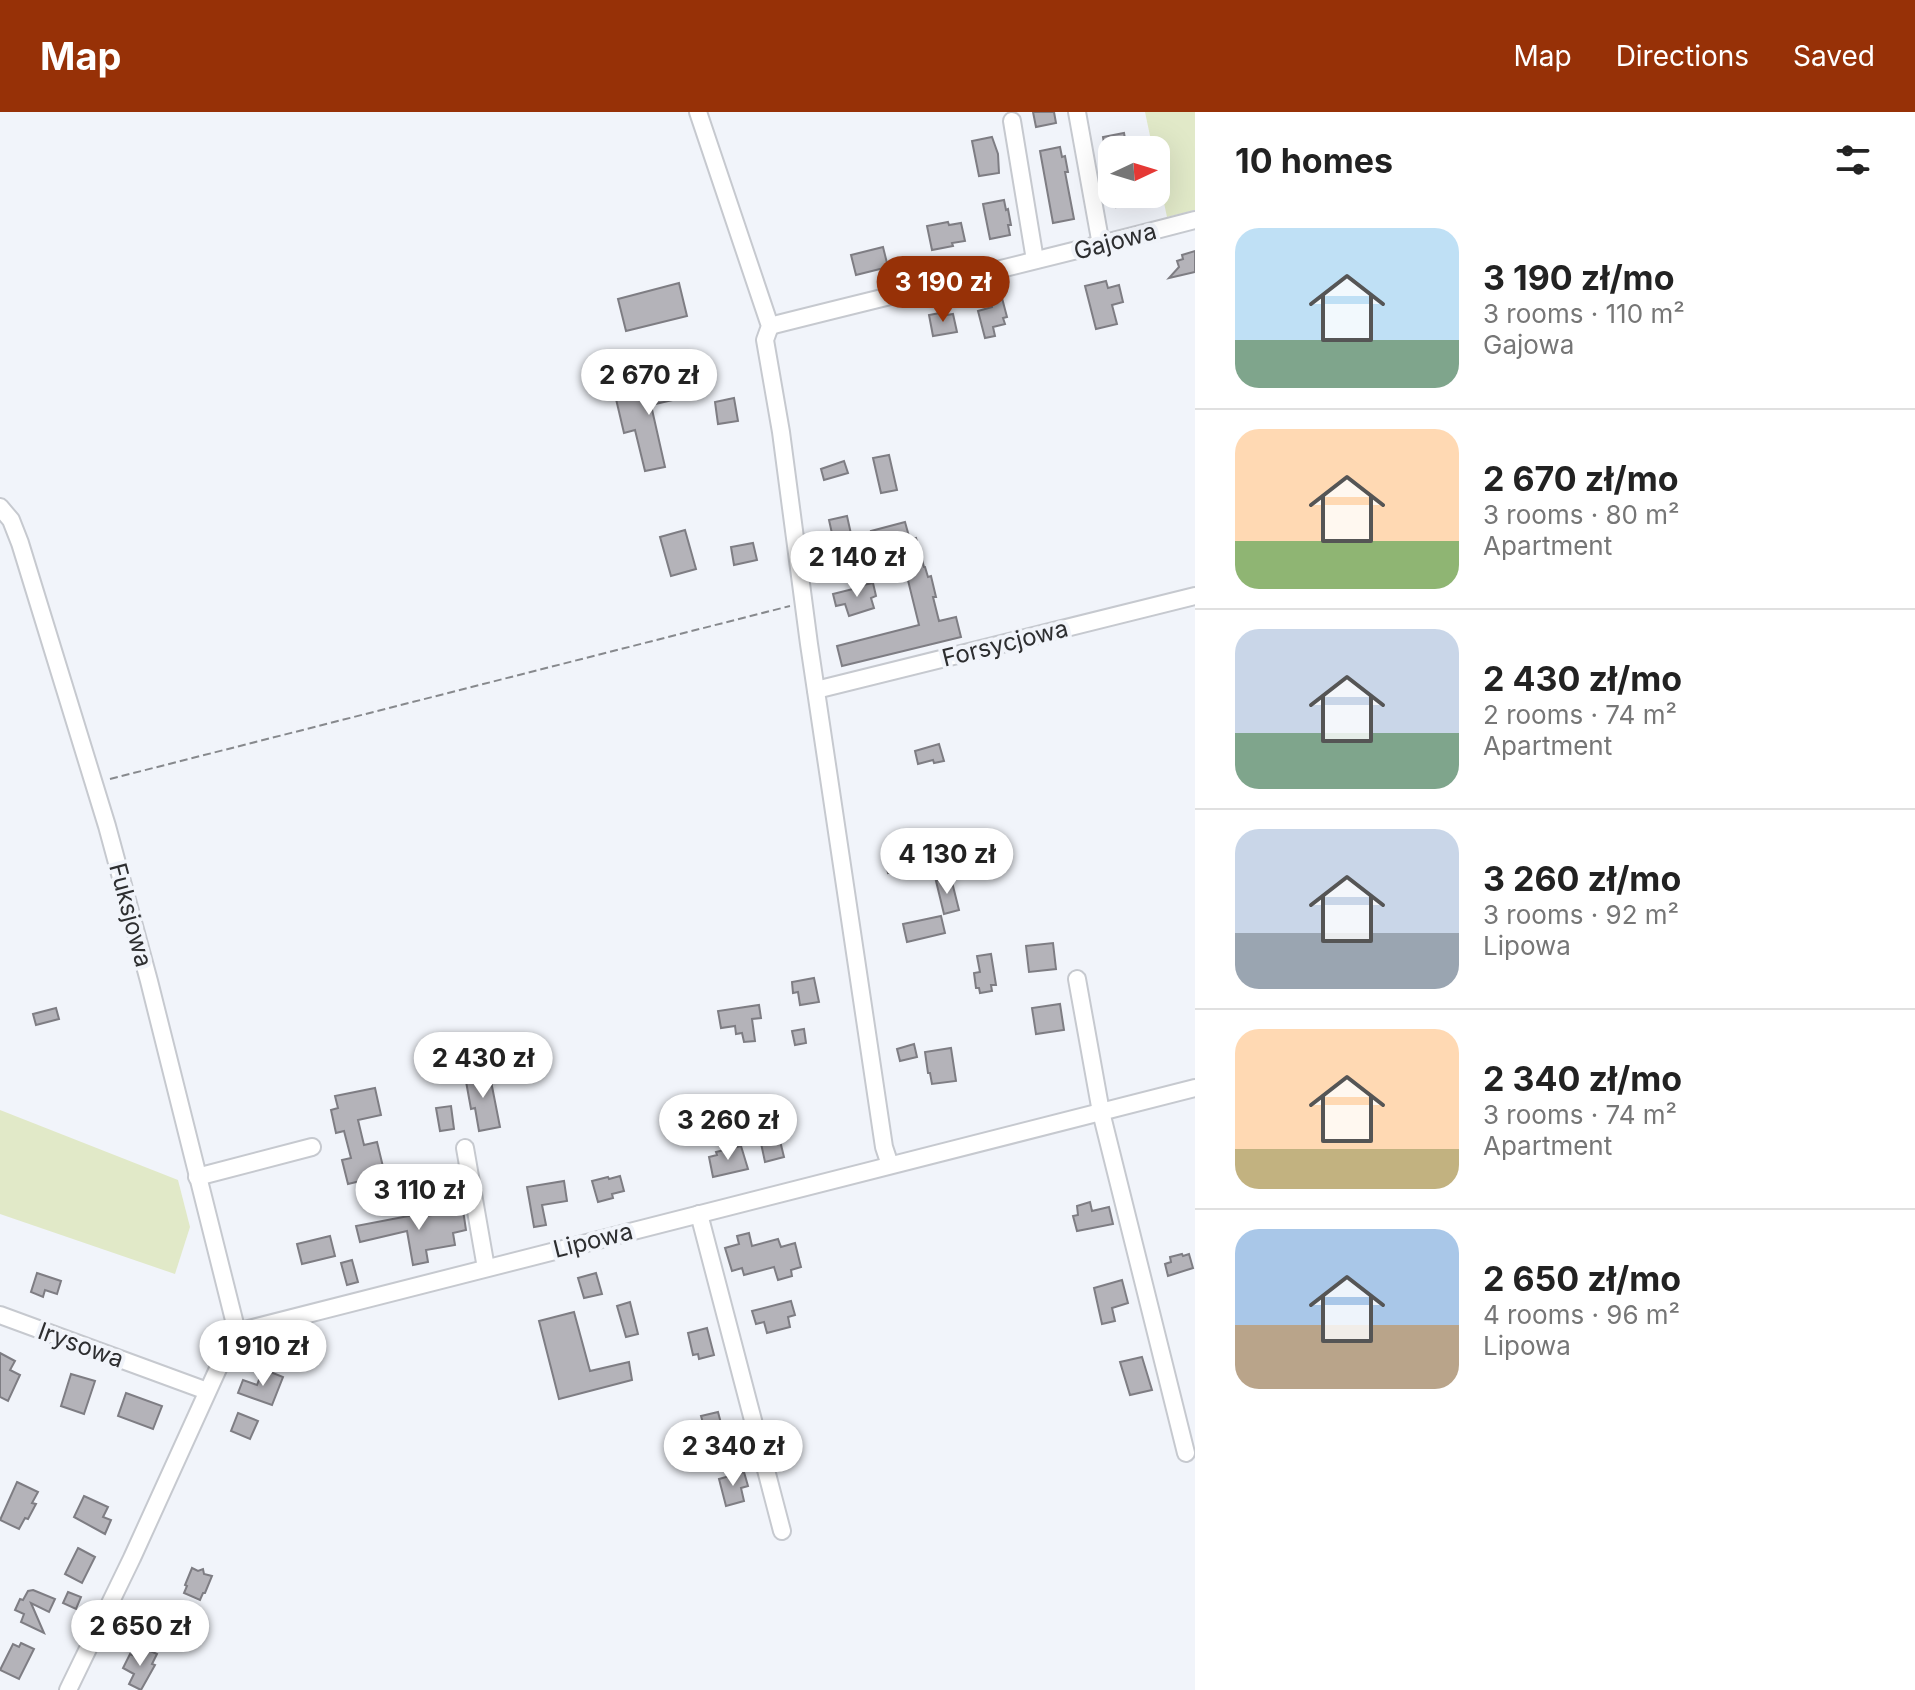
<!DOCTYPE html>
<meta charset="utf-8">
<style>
body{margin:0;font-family:Inter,sans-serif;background:#f6f6f6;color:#222;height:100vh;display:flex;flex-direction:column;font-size:30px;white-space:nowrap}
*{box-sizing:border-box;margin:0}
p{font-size:26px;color:#767676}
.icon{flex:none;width:44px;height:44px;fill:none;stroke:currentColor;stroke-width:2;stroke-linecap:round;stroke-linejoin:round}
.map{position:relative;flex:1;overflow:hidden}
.panel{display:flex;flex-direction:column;background:#fff;width:720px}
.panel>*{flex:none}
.needle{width:52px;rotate:86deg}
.buttons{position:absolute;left:1098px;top:24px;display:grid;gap:16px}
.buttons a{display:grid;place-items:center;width:72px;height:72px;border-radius:16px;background:#fff;box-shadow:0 8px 32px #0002;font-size:40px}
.price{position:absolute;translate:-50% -68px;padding:0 18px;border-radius:28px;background:#fff;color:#222;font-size:26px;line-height:52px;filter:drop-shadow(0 2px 4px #0008)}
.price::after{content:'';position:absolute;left:50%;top:48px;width:24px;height:18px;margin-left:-12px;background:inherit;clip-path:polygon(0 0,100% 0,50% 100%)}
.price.current{background:#973107;color:#fff}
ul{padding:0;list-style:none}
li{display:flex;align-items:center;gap:24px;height:200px;padding:0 40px}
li+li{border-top:2px solid #e0e0e0}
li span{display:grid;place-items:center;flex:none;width:224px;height:160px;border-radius:24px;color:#555}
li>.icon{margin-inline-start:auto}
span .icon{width:96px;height:96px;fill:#fffc;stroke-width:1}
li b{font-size:34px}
h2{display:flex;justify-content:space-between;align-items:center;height:96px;padding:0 40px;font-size:34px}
header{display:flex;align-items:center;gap:48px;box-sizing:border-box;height:112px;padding:0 40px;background:#973107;color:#fff}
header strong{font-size:38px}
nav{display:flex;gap:44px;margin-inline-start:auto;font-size:28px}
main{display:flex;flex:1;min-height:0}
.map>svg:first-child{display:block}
</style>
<header>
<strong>Map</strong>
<nav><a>Map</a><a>Directions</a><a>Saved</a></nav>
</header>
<main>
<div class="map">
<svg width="1195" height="1578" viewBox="0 0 1195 1578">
<rect width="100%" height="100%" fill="#f1f4fa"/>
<g fill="#e1e9c8">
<path d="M1145,0h50v98l-28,7 -11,-52v-15h-3z"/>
<path d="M0,998l178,70 12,47 -15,47 -175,-60z"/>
</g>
<g fill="#b4b3b9" stroke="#7e7d83" stroke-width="2">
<path d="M1033,0h21l2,11 -20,4z"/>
<path d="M1124,21l3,17h-22l-2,-13z"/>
<path d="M992,25l6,17 1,19 -20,3 -7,-35z"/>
<path d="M1060,35l2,10 3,-1 3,16h-3l9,47 -21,4 -13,-72z"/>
<path d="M1113,82h22l1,10 -20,3z"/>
<path d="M1004,88l2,10 2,-1 3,16h-3l2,10 -20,4 -7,-35z"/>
<path d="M948,110l1,3 12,-2 4,18 -13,2 1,3 -21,4 -5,-24z"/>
<path d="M883,135l5,20 -32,8 -5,-20z"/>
<path d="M1195,139v21l-26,6 10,-11 -2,-6 6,-2 -1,-4z"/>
<path d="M1106,169l2,7 11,-3 4,17 -11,3 5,19 -21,5 -11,-43z"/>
<path d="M679,171l8,33 -61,15 -8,-32z"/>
<path d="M1002,186l5,19 -4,1 2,6 -12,3 2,9 -10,2 -7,-27 14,-4 -1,-6z"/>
<path d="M940,201l1,3 12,-2 4,18 -24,4 -4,-21z"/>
<path d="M686,266l4,18 -39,9 14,62 -20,4 -10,-41 -11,3 -8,-34 11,-2 -1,-5z"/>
<path d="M734,286l4,23 -20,3 -3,-22z"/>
<path d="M889,343l8,35 -16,3 -8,-35z"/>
<path d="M844,349l4,12 -24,7 -3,-11z"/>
<path d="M847,404l8,36 -20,4 -5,-17 3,-1 -4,-18z"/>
<path d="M905,410l5,18 6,-2 8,29h1l3,10 3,-1 5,21h-3l6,24 17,-4 5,20 -119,29 -5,-20 82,-21 -17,-69 -13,4 -5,-16 -9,1 -4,-14z"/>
<path d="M685,418l11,39 -25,7 -11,-39z"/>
<path d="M753,431l4,17 -23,5 -3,-18z"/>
<path d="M873,471l3,13 -5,2 3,10 -25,8 -4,-12 -9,2 -3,-12 20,-5v-2z"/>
<path d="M939,632l5,17 -10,2 -1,-3 -15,4 -3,-13z"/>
<path d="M901,738l4,19 -17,4 -4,-19z"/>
<path d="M951,766l8,32 -15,4 -8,-33z"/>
<path d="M941,804l4,17 -38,9 -4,-18z"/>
<path d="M1053,831l3,26 -27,3 -3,-26z"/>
<path d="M991,842l5,31h-5l1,6 -12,2 -1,-5h-3l-2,-15 6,-1 -3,-16z"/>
<path d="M814,866l5,24 -19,3 -2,-13 -5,1 -1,-11z"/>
<path d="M1060,892l4,26 -28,4 -4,-26z"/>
<path d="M759,893l2,13 -9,1 3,22 -11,1 -2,-9 -6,1 -1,-8 -14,2 -3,-17z"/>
<path d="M56,896l3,11 -23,6 -3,-11z"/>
<path d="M804,917l2,14 -11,2 -3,-14z"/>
<path d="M914,932l3,13 -17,4 -3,-12z"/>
<path d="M951,936l5,33 -24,3 -2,-11h-2l-3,-21z"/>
<path d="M489,959l11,56 -21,4 -4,-23 -4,1 -6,-33z"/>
<path d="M375,976l6,27 -23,5 6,25 13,-3 8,33 -37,9 -6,-24 9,-2 -7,-27 -8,2 -5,-23 7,-2 -3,-12z"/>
<path d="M451,994l3,23 -14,2 -4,-23z"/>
<path d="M774,1004l10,41 -19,5 -9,-42z"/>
<path d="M741,1034l7,23 -35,8 -4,-20 8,-2 -1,-3z"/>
<path d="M620,1064l4,15 -12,3 1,4 -15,4 -6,-21 16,-4 1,2z"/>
<path d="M564,1069l3,20 -25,4 4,20 -12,2 -7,-40z"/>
<path d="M1090,1090l2,9 17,-4 4,17 -36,7 -4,-15 5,-1 -1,-9z"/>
<path d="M463,1098l3,20 -13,3 2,12 -29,5 2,12 -15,3 -6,-34 -47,11 -4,-16 63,-12v3z"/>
<path d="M749,1121l3,13 26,-7 3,8 14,-4 6,24 -10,3 1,6 -14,4 -4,-13 -30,8 -2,-7 -10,3 -7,-23 14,-4 -2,-8z"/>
<path d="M330,1124l5,20 -33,8 -5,-20z"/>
<path d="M1182,1142l1,2 6,-2 4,14 -25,8 -3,-12 6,-2 -1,-5z"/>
<path d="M352,1148l6,22 -11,3 -6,-22z"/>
<path d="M37,1161l24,8 -4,13 -12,-4 -2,7 -12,-5z"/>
<path d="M596,1161l6,21 -18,4 -6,-20z"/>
<path d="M1122,1168l6,23 -16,5 3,13 -13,3 -8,-36z"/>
<path d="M791,1189l4,14 -7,2 2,10 -23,6 -3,-11 -8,2 -4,-13z"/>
<path d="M630,1190l8,32 -12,3 -9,-31z"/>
<path d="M574,1200l16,59 39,-9 3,18 -73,19 -20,-78z"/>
<path d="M707,1216l7,27 -15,4 -1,-5 -5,1 -5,-22z"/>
<path d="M0,1241l15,8 -5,9 10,5 -12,26 -8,-4z"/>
<path d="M1142,1245l10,33 -22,5 -10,-33z"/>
<path d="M263,1257l20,8 -11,28 -34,-12 5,-13 14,5z"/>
<path d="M71,1262l24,7 -11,33 -23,-8z"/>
<path d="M126,1281l36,13 -9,23 -35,-13z"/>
<path d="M718,1300l4,15 12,-3 4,15 -44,11 -4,-17 15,-3 -4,-14z"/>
<path d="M238,1301l20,8 -8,18 -19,-8z"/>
<path d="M744,1360l4,14 -7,2 3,13 -18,5 -7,-27z"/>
<path d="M17,1370l21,10 -6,11 4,1 -8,15 -3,-1 -6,11 -19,-9z"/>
<path d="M84,1384l24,11 -5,10 8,3 -6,14 -31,-17z"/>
<path d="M78,1436l17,9 -13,26 -17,-9z"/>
<path d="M192,1456l6,3 5,-2 1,5 8,2 -7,17h-2l-3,7 -16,-7 3,-7 -2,-1z"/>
<path d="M33,1478l22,9 -6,13 -18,-9 13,30 -23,-11 3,-8 -9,-4 5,-11 3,1 5,-9z"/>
<path d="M68,1480l13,5 -5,12 -13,-6z"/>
<path d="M21,1531l13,6 -15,30 -19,-9 13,-26 6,3z"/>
<path d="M146,1537l11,5 -5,10 3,1 -14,25 -12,-6 5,-10 -11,-6 7,-14 11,5z"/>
</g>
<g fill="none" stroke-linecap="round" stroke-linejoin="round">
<defs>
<g id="minor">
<path d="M698,0l72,214 -5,14 16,92 28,212 75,503 6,18"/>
<path d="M1077,0l24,133"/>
<path d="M1012,9l23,139"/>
<path d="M770,214c142,-36 284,-69 425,-106"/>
<path d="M0,395l11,13 9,23 87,283 42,155 88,351"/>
<path d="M816,578l379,-94"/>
<path d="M1077,867l24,133 85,341"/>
<path d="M465,1036l21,120"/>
<path d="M197,1065l115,-30"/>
<path d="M699,1102l83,317"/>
<path d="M0,1203l207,76"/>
<path d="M68,1578l64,-132 100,-220 5,-6 958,-244"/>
</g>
</defs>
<use href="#minor" stroke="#c6c9cf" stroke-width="20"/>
<path stroke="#87898d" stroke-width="2" stroke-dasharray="8 4" stroke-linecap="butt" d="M110,667l680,-173"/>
<use href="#minor" stroke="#fff" stroke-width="16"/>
</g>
<g text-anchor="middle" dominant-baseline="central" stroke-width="8" stroke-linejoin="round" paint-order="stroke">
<g font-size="24" fill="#2d2e30" stroke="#f1f4fa">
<text transform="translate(1115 129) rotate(-15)">Gajowa</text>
<text transform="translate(1005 531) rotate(-14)">Forsycjowa</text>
<text transform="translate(131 803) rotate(75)">Fuksjowa</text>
<text transform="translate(593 1128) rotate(-14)">Lipowa</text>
<text transform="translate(81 1233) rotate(20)">Irysowa</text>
</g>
</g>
</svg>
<div class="buttons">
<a><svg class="needle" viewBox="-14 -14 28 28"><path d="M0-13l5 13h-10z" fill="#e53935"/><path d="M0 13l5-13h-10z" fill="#767676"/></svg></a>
</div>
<b class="price current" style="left:943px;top:212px">3 190 zł</b>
<b class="price" style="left:649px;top:305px">2 670 zł</b>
<b class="price" style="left:857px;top:487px">2 140 zł</b>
<b class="price" style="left:947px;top:784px">4 130 zł</b>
<b class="price" style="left:483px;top:988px">2 430 zł</b>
<b class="price" style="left:728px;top:1050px">3 260 zł</b>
<b class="price" style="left:419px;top:1120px">3 110 zł</b>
<b class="price" style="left:263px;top:1276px">1 910 zł</b>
<b class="price" style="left:733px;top:1376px">2 340 zł</b>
<b class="price" style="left:140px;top:1556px">2 650 zł</b>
</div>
<section class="panel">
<h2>10 homes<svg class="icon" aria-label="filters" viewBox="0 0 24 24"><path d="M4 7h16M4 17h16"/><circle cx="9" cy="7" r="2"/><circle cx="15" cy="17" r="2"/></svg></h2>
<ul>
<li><span style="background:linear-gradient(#bfe0f5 70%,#7fa58c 0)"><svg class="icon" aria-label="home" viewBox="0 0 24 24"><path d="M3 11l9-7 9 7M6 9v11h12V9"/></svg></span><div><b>3 190 zł/mo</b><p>3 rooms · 110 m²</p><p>Gajowa</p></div></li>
<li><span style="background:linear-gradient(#ffd9b3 70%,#8fb573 0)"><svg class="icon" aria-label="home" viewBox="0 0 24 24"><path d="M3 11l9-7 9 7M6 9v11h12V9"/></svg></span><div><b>2 670 zł/mo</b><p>3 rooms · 80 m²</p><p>Apartment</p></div></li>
<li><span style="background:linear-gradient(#c9d6e8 65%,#7fa58c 0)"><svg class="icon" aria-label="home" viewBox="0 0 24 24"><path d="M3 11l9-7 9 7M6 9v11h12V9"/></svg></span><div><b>2 430 zł/mo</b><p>2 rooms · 74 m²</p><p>Apartment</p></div></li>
<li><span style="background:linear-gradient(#c9d6e8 65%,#9aa5b1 0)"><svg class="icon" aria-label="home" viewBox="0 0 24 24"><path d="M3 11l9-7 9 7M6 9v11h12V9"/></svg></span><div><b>3 260 zł/mo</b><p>3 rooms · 92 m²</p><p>Lipowa</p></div></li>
<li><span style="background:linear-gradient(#ffd9b3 75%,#c2b280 0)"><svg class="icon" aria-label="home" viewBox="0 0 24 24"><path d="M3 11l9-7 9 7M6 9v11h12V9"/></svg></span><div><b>2 340 zł/mo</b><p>3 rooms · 74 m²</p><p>Apartment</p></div></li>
<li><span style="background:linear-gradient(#a9c7e8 60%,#b9a48a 0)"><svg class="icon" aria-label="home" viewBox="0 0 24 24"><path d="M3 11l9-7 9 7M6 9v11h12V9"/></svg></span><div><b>2 650 zł/mo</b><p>4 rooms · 96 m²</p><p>Lipowa</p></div></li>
</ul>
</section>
</main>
